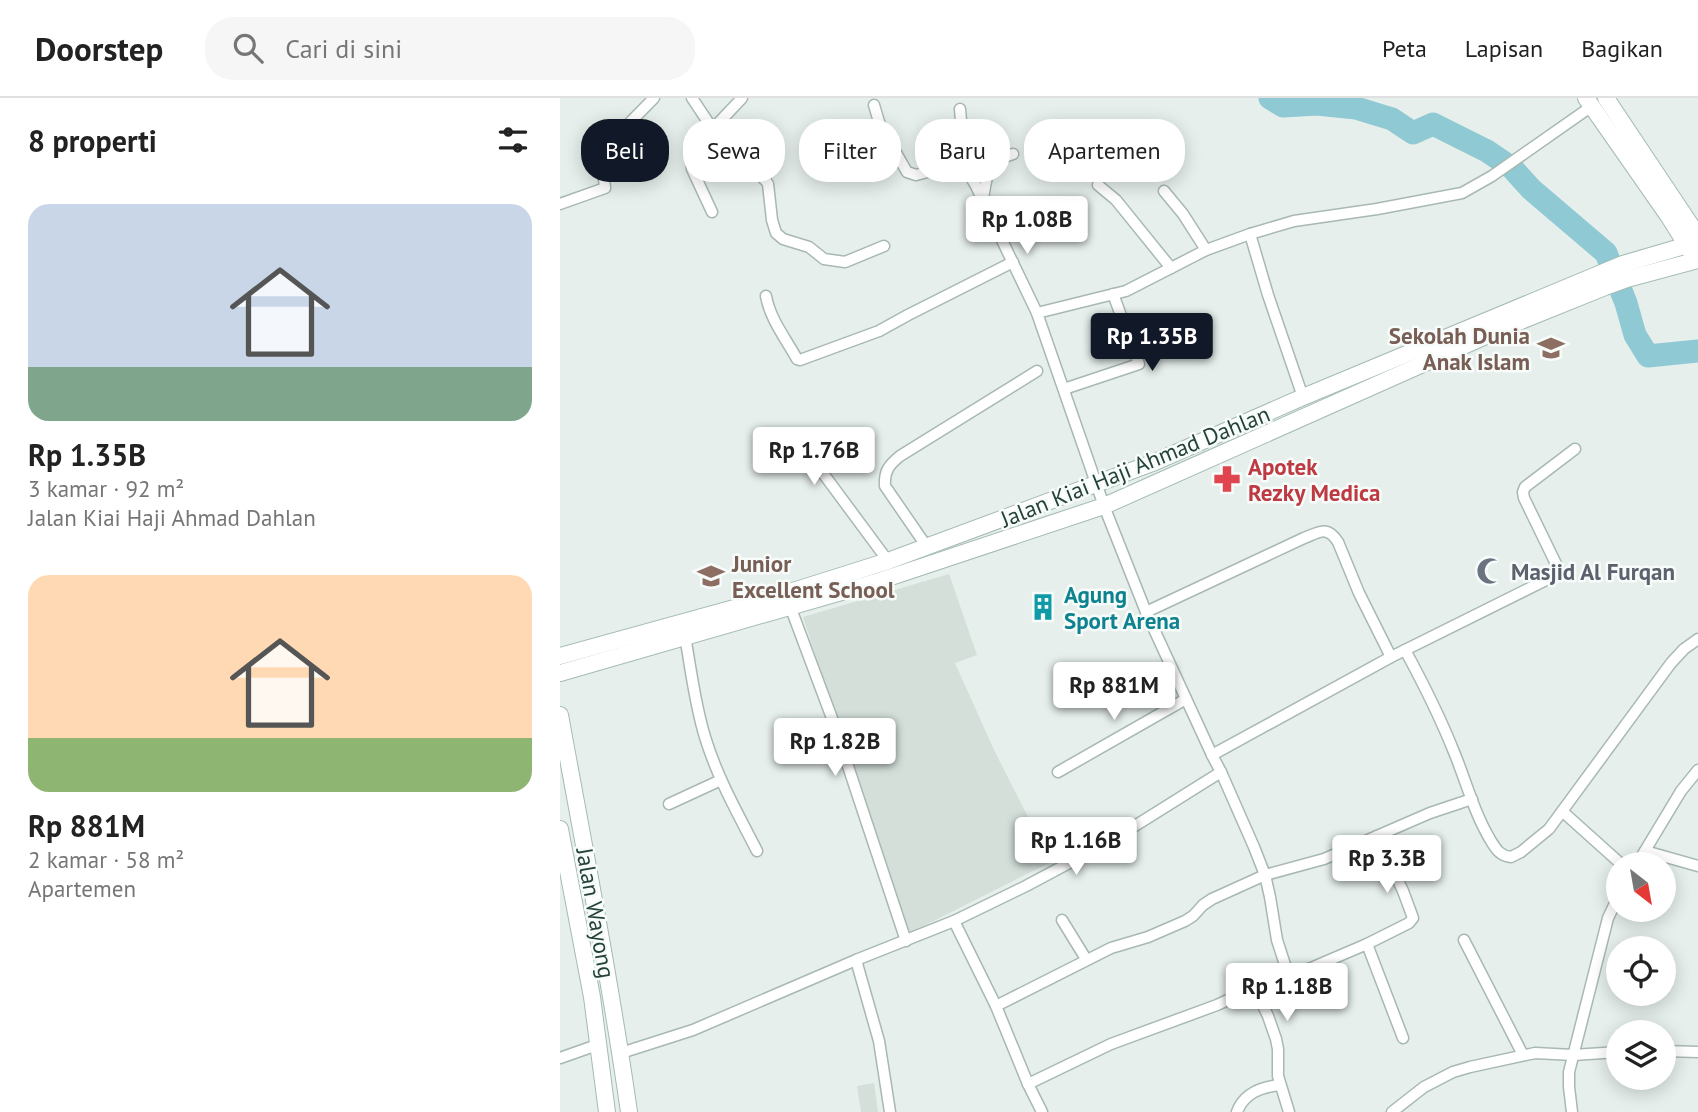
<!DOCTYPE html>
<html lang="id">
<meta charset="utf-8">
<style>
body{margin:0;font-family:"PT Sans",sans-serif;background:#f6f6f6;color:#222;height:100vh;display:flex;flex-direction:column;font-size:26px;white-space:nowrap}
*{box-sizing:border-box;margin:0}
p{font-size:23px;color:#767676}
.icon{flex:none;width:38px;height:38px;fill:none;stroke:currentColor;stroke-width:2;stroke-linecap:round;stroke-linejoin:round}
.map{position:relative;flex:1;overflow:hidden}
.panel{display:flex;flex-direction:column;background:#fff;width:560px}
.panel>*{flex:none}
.guide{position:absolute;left:21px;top:21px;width:665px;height:63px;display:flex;gap:14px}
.needle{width:46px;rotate:149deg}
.buttons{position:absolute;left:1046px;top:754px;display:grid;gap:14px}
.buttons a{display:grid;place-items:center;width:70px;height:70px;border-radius:50%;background:#fff;box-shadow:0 4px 18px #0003;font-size:35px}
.price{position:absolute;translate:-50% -60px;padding:0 16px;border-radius:7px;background:#fff;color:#222;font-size:23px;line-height:46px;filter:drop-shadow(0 2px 4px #0008)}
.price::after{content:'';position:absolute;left:50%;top:42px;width:21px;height:16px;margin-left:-10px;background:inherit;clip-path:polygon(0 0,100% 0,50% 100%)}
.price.active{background:#111827;color:#fff}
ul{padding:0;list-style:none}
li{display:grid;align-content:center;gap:14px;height:371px;padding:0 28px}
li span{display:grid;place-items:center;height:217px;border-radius:21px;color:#555}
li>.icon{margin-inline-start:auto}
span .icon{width:126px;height:126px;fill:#fffc;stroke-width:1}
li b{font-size:30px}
h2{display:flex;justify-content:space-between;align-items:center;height:84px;padding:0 28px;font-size:30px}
.pill{padding:0 24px;border-radius:28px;background:#fff;box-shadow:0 4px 18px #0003;font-size:24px;line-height:63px}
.pill.active{background:#111827;color:#fff}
header{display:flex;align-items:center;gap:42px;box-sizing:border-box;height:98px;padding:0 35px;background:#fff;border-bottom:2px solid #e0e0e0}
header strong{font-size:33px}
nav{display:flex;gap:38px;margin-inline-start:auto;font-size:24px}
.search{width:490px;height:63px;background:#f6f6f6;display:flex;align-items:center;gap:18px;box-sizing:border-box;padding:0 24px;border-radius:28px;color:#767676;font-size:26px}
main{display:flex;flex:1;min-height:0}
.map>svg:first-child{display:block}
</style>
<header>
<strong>Doorstep</strong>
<div class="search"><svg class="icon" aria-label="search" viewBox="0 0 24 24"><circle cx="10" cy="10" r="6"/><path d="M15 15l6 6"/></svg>Cari di sini</div>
<nav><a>Peta</a><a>Lapisan</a><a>Bagikan</a></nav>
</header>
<main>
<section class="panel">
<h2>8 properti<svg class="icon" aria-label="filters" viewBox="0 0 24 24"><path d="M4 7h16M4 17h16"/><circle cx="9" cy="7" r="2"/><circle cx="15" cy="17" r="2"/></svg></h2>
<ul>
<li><span style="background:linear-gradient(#c9d6e8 75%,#7fa58c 0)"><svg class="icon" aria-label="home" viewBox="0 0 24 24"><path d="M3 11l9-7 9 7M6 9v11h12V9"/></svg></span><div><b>Rp 1.35B</b><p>3 kamar · 92 m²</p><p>Jalan Kiai Haji Ahmad Dahlan</p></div></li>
<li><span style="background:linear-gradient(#ffd9b3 75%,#8fb573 0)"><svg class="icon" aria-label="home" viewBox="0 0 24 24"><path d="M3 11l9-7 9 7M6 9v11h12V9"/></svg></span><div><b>Rp 881M</b><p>2 kamar · 58 m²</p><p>Apartemen</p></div></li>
</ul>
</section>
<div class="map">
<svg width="1138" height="1014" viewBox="0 0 1138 1014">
<rect width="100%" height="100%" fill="#e6efeb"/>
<g fill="#d4dfda">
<path d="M389,476l28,81 -22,8 40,89 56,110 -145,73 -103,-318z"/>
<path d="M314,985l4,29h-17l-4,-26z"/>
</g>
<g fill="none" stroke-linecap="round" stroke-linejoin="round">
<path stroke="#8ec9d4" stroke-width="23" d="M710,0l13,8 34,-2 39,4 36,11 21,14 20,-9 54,27 25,17 19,21 75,64 20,50 9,32 13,21 50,-5"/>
<defs>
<g id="street">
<path d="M132,0l20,30 54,53 2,3 4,36 4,13 7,6 26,8 15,12 21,3 39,-16"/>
<path d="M400,11l5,58"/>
<path d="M538,87l18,15 55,68"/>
<path d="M604,93l19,23 23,36"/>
<path d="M423,101c4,-24 3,-37 30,-45"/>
<path d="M0,106l45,-16 -4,-36 53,-54"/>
<path d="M152,114l-20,-43 -1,-10 3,-10 48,-51"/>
<path d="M690,136l18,61 35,102"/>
<path d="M206,198c4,23 20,43 31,63l3,1 79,-29 29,-16 105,-53"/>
<path d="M477,215l89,-22 80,-41 44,-16 44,-13 83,-12 85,-16 30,-17 100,-70"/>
<path d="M504,291l75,-25 -26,-70"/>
<path d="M251,359l77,104"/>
<path d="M367,449l-42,-61c-1,-15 4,-21 15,-30l137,-85"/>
<path d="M230,508l43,115 73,220"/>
<path d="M586,514l158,-74c16,-6 23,-13 34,4l21,51 32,64"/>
<path d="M125,538c6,34 10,69 20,101 12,40 33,77 52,114"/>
<path d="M845,552c18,33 35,67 49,102 12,29 20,61 37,89 5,8 9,15 20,16l10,-5 28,-23 122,-166 13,-14 14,-10"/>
<path d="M652,657l179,-98 157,-78 11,-9 -35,-72 -1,-6 2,-5 50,-38"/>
<path d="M498,674l128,-73"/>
<path d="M661,674l33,75 11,28 5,22 7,43 11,34"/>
<path d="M109,706l52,-24"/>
<path d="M1002,713l59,53"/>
<path d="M1085,753l53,15"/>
<path d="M1077,766l44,-73 17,-21"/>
<path d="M502,822l24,39"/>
<path d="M394,823l42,85 32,78 14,28"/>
<path d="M904,842l59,115"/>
<path d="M807,846l42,-21 4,-5 -10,-27 -26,-55"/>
<path d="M296,862l23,81 11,71"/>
<path d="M694,889l14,29 8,23 2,10v27l11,36"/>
<path d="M436,908l115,-58 37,-11 37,-16 8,-5 10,-11 9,-6 53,-24 59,-16 106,-46 42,-14"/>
<path d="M1104,953l34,1"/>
<path d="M61,955l72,-23 163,-70 98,-39 72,-35 88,-47 107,-67 -9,-17 -66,-143 -42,-106 -67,-193 -61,-127 -11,-19 -7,-3 -42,11 -9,-3 -27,-47 -6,-20"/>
<path d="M0,960l37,-13"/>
<path d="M468,986l83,-40 106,-39 52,-24 42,-13 56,-24 36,94"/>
<path d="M677,1014c7,-19 24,-25 43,-27"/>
<path d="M832,1014l32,-25 29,-15 17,-5 65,-14 38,2 46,-3"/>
<path d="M1012,1014l-3,-25v-15l39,-154 11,-23"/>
</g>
<g id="secondary">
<path d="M1026,0l83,119 22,35"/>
<path d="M1046,0l92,138"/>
<path d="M0,558l214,-59 114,-36 267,-99 148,-65 320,-133 75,-22"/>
<path d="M0,575l316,-91 228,-76 402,-179 99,-40 22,-8 71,-19"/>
<path d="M0,617c24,132 50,264 69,397"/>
<path d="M0,731l32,168 15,115"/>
</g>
</defs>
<use href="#street" stroke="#a8b8b2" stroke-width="13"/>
<use href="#secondary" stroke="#a4bbb3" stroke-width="18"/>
<use href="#street" stroke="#fff" stroke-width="10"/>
<use href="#secondary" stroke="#fff" stroke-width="16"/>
</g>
<defs>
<symbol id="school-bare" viewBox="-9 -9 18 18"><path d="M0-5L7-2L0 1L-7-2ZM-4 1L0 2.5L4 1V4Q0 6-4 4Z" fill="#8d6e63" stroke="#f7fbf9" stroke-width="2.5" paint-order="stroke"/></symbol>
<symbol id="pharmacy-bare" viewBox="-9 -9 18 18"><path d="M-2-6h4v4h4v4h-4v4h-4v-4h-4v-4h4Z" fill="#e0444e" stroke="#f7fbf9" stroke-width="2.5" paint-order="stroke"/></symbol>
<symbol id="mosque-bare" viewBox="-9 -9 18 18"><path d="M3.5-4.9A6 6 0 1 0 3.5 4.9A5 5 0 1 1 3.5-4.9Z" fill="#6b7280" stroke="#f7fbf9" stroke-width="2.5" paint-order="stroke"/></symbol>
<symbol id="building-bare" viewBox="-9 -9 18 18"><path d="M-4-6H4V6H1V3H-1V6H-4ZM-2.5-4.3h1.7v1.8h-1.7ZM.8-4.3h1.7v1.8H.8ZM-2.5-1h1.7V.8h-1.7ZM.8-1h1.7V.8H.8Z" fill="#0f9aa8" stroke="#f7fbf9" stroke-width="2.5" paint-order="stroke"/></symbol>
</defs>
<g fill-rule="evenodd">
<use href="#school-bare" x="972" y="231" width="38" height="38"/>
<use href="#pharmacy-bare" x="648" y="362" width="38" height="38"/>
<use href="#mosque-bare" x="911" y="454" width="38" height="38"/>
<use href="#school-bare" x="132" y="459" width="38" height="38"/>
<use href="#building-bare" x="464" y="490" width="38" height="38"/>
</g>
<g text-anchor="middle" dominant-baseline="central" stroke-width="5" stroke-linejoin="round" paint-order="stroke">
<g font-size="23" font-weight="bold" fill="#785e54" stroke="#f7fbf9" text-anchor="end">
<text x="970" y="237">Sekolah Dunia<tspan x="970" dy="26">Anak Islam</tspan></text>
<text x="172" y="465" text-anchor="start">Junior<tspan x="172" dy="26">Excellent School</tspan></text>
</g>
<g font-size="23" fill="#24423a" stroke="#f7fbf9">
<text transform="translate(575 368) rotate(-22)">Jalan Kiai Haji Ahmad Dahlan</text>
<text transform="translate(36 815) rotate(80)">Jalan Wayong</text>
</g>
<g font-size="23" font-weight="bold" fill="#be3a42" stroke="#f7fbf9" text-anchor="start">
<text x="688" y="368">Apotek<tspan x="688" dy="26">Rezky Medica</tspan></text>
</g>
<g font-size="23" font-weight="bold" fill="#5b616d" stroke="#f7fbf9" text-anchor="start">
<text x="951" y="473">Masjid Al Furqan</text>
</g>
<g font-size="23" font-weight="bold" fill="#0d838f" stroke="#f7fbf9" text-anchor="start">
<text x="504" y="496">Agung<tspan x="504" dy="26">Sport Arena</tspan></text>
</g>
</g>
</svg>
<div class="buttons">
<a><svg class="needle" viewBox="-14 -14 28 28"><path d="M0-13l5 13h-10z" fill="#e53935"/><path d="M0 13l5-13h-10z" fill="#767676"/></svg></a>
<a><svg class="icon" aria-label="locate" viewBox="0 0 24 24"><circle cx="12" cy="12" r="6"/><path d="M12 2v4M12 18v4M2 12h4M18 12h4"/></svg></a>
<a><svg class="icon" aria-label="layers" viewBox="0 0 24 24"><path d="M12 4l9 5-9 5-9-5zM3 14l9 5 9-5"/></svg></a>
</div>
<b class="price" style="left:467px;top:158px">Rp 1.08B</b>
<b class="price active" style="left:592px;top:275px">Rp 1.35B</b>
<b class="price" style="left:254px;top:389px">Rp 1.76B</b>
<b class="price" style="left:554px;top:624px">Rp 881M</b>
<b class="price" style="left:275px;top:680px">Rp 1.82B</b>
<b class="price" style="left:516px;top:779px">Rp 1.16B</b>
<b class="price" style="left:827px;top:797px">Rp 3.3B</b>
<b class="price" style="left:727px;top:925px">Rp 1.18B</b>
<div class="guide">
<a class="pill active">Beli</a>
<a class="pill">Sewa</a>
<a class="pill">Filter</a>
<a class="pill">Baru</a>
<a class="pill">Apartemen</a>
</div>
</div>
</main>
